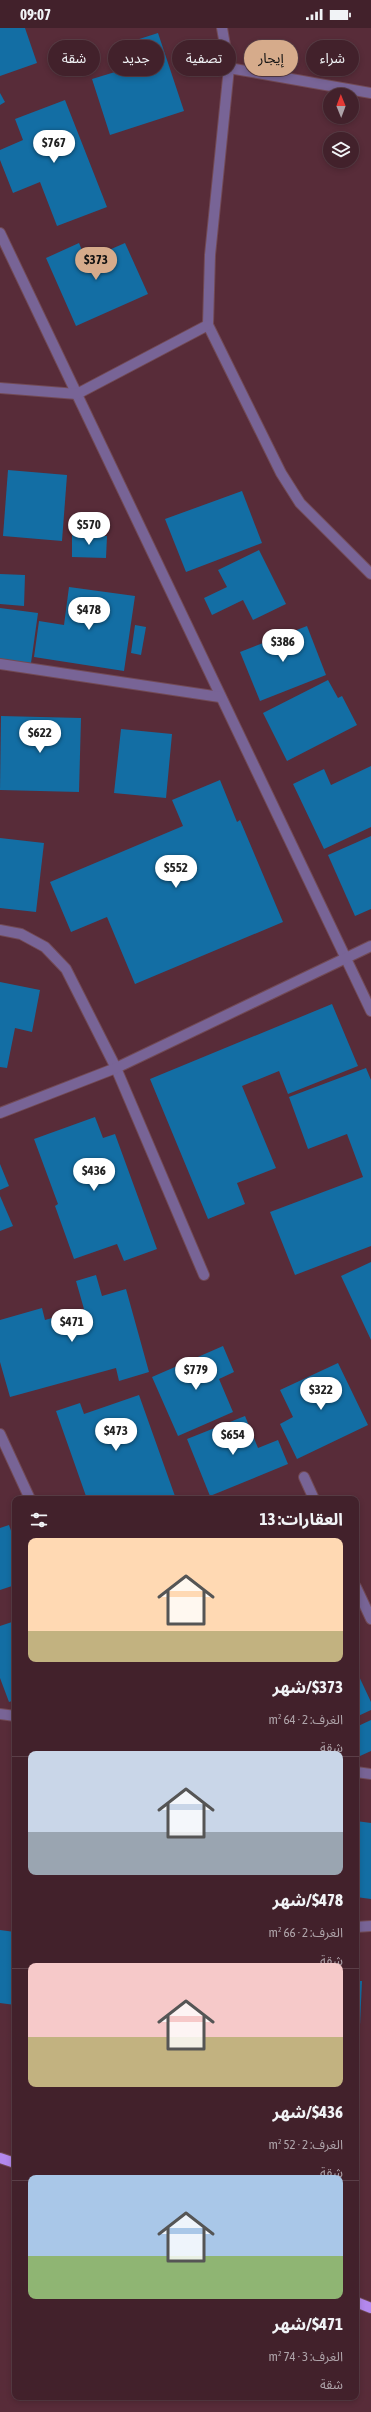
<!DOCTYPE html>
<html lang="ar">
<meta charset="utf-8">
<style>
body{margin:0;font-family:"Asap Condensed","Noto Sans Arabic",sans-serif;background:#4c2e37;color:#f1f3f6;direction:rtl;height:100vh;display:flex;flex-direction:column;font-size:15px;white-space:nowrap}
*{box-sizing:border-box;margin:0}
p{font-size:13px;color:#aea3a9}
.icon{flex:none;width:22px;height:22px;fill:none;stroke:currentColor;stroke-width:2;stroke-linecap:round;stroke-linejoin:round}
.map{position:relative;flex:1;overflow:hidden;direction:ltr}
.panel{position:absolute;left:12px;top:1468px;width:347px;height:904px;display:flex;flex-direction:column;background:#42212b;border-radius:8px;box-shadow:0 2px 6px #0003,0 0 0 1px #5a3e47;direction:rtl}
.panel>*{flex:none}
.banner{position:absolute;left:12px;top:12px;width:347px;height:36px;direction:rtl;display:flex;gap:8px}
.needle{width:26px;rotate:359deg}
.tools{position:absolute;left:323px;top:60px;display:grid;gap:8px}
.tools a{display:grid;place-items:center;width:36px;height:36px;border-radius:50%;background:#42212b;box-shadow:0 2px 6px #0003,0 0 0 1px #5a3e47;font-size:20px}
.price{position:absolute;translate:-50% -34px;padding:0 9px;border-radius:14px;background:#fff;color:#222;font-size:13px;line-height:26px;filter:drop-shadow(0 1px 2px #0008)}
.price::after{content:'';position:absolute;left:50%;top:24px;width:12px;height:9px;margin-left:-6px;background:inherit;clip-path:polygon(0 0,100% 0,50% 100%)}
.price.active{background:#d6ab8b;color:#111}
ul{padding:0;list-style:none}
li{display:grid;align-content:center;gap:8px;height:212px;padding:0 16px}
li+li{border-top:1px solid #5a3e47}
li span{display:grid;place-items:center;height:124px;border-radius:8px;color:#555}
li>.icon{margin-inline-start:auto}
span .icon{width:72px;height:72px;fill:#fffc;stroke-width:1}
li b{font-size:17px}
h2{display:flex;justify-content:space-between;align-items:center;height:48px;padding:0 16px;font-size:17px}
.chip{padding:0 14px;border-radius:18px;background:#42212b;box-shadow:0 2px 6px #0003,0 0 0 1px #5a3e47;font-size:14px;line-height:36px}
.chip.active{background:#d6ab8b;color:#111}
.status{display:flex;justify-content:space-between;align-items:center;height:28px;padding:0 20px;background:#42212b;direction:ltr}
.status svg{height:11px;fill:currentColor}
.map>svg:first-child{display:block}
</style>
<div class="status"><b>09:07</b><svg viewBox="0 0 49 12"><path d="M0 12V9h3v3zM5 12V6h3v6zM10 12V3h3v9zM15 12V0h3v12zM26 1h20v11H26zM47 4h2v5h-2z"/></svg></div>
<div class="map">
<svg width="371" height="2384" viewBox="0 0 371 2384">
<rect width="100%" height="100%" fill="#582c39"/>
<g fill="#136ea4">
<path d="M0,0h25l12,35 -37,13z"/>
<path d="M158,5l26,78 -74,24 -18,-56 46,-14 -8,-23z"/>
<path d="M0,65l5,9 -5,3z"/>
<path d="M65,72l42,107 -50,19 -17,-44 -27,11 -13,-33v-10l23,-10 -8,-21z"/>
<path d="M79,215l7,17 39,-17 23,51 -72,32 -30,-68z"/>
<path d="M8,442l59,5 -5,66 -59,-5z"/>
<path d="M242,463l20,52 -76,29 -21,-53z"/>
<path d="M72,507l35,1 -1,22 -34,-1z"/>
<path d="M259,522l27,54 -33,16 -10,-20 -31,15 -8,-17 23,-11 -9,-17z"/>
<path d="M0,546l25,1 -1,31 -24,-2z"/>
<path d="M69,559l66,9 -11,75 -90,-14 5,-36 25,4z"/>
<path d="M0,580l38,5 -7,50 -31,-4z"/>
<path d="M135,597l11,2 -5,28 -10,-2z"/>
<path d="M307,598l19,49 -66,26 -20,-49z"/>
<path d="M328,652l10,18 4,-2 15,29 -70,36 -24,-48z"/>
<path d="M1,688l80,2 -2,74 -79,-2z"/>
<path d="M121,701l51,5 -6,64 -52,-5z"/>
<path d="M371,738v61l-47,22 -31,-65 31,-15 7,16z"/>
<path d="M220,752l17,42 3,-2 43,102 -148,62 -28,-67 -36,15 -21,-50 133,-56 -11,-26z"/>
<path d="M371,808v73l-16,7 -27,-61z"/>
<path d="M0,810l44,5 -8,69 -36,-4z"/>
<path d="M0,954l40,8 -8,42 -17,-4 -8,40 -7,-1z"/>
<path d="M332,976l26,62 -70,28 -9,-23 -37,15 34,82 -39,15 8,21 -37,15 -58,-140z"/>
<path d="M366,1040l5,12v166l-76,29 -25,-63 93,-35 -16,-43 -39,15 -19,-52z"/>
<path d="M95,1089l8,21 12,-4 42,115 -33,12 -7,-17 -43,15 -19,-53 3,-2 -24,-65z"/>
<path d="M0,1136l9,22 -9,4z"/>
<path d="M0,1168l13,30 -13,5z"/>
<path d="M371,1234v78l-30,-64z"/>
<path d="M96,1247l6,21 24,-7 23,83 -30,9 -3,-13 -106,29 -10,-35v-42l42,-12 3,12 39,-11 -8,-28z"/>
<path d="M223,1318l11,26 -15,7 14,33 -55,24 -26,-59z"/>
<path d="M338,1335l30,62 -71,34 -17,-35 13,-7 -13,-27z"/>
<path d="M139,1367l37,104h-89l-31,-88 24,-8 4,11z"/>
<path d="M245,1388l13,32 20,-8 10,24 -78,32 -23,-57z"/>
<path d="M9,1497l6,17v43l-15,5v-62z"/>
<path d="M15,1593v79l-6,2 -9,-24v-52z"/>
<path d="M356,1642l15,32v8l-15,7z"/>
<path d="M371,1692v31l-11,5 -4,-9v-20z"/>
<path d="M356,1793l15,2v76l-15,-2z"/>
<path d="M0,1902l15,2v73l-15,-2z"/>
<path d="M356,1953h6l-3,67h-3z"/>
</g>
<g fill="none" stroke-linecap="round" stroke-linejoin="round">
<defs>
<g id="minor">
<path d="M222,0l7,40 -19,187 -2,70 73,148 19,30 71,71"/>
<path d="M229,40l142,25"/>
<path d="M0,205l371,778"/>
<path d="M0,360l77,6 131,-69"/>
<path d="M0,636l220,33"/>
<path d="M0,902l21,4 24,13 21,22 50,99 88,207"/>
<path d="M0,1085l116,-45 255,-122"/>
<path d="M0,1406l30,65"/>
<path d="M304,1449l10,22"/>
<path d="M356,1559l15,32"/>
<path d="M0,1686l15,2"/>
<path d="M356,1744l15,2"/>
<path d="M356,1899l15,-1"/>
</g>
<g id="primary">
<path d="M0,2130l15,5"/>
<path d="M356,2274l15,6"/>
</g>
</defs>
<use href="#minor" stroke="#724a55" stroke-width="12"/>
<use href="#primary" stroke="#724a55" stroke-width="12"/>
<use href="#minor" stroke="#786496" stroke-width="10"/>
<use href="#primary" stroke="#b388ed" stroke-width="10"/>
</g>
</svg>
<div class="tools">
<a><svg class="needle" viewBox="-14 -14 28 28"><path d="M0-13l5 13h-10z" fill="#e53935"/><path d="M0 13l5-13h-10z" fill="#aea3a9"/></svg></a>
<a><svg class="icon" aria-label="layers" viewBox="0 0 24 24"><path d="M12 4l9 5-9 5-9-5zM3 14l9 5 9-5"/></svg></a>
</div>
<b class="price" style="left:54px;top:136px">$767</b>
<b class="price active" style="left:96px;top:253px">$373</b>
<b class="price" style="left:89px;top:518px">$570</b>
<b class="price" style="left:89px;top:603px">$478</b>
<b class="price" style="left:283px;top:635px">$386</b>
<b class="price" style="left:40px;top:726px">$622</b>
<b class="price" style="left:176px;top:861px">$552</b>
<b class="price" style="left:94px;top:1164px">$436</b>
<b class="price" style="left:72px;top:1315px">$471</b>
<b class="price" style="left:196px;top:1363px">$779</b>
<b class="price" style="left:321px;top:1383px">$322</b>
<b class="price" style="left:116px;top:1424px">$473</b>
<b class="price" style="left:233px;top:1428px">$654</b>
<div class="banner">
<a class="chip">شراء</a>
<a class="chip active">إيجار</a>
<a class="chip">تصفية</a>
<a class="chip">جديد</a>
<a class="chip">شقة</a>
</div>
<section class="panel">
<h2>العقارات: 13<svg class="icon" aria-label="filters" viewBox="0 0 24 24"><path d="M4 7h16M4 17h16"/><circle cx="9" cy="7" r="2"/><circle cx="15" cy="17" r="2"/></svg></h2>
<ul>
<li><span style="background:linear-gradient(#ffd9b3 75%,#c2b280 0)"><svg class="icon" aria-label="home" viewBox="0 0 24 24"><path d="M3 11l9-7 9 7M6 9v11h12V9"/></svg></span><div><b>$373/شهر</b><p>الغرف: 2 · 64 m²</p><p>شقة</p></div></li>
<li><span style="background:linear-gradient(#c9d6e8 65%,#9aa5b1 0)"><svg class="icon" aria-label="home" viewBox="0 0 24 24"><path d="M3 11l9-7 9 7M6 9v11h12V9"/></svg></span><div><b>$478/شهر</b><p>الغرف: 2 · 66 m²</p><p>شقة</p></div></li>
<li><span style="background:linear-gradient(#f6c9c9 60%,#c2b280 0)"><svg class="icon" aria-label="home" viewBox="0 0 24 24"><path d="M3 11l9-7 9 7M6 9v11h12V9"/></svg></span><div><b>$436/شهر</b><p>الغرف: 2 · 52 m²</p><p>شقة</p></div></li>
<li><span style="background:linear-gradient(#a9c7e8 65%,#8fb573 0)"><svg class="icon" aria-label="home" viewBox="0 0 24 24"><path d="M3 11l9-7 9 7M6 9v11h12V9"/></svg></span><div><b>$471/شهر</b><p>الغرف: 3 · 74 m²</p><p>شقة</p></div></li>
</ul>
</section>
</div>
